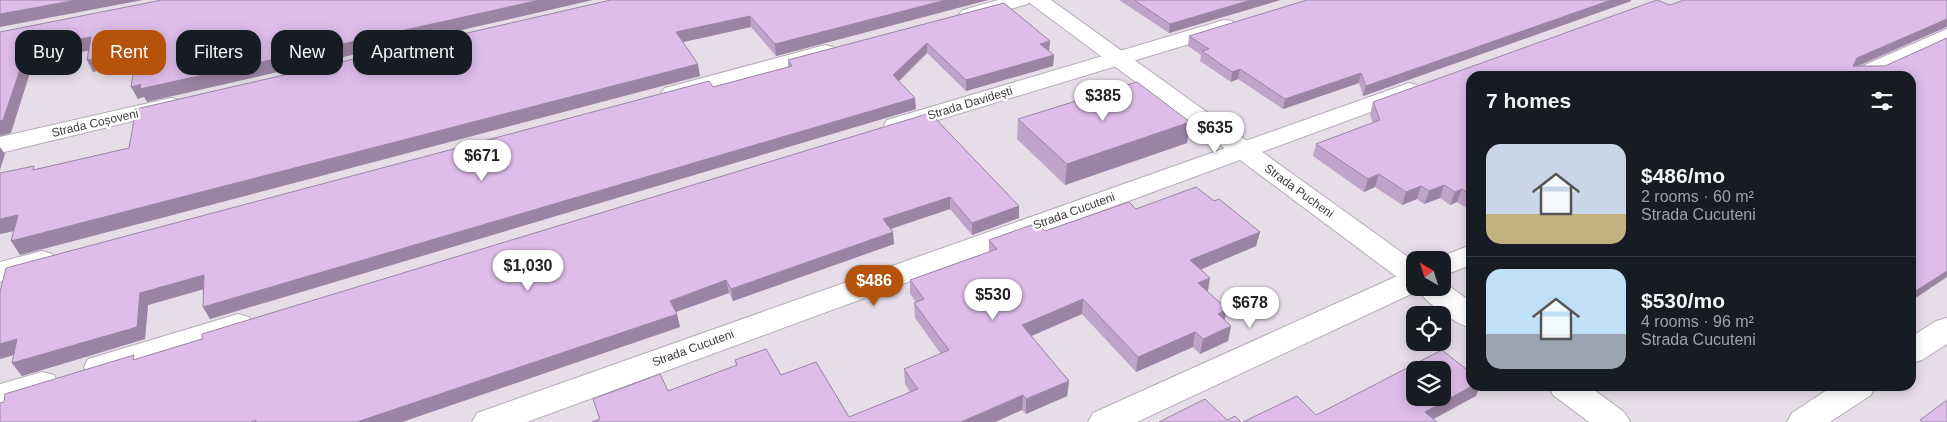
<!DOCTYPE html>
<meta charset="utf-8">
<style>
body{margin:0;font-family:Helvetica,sans-serif;background:#242831;color:#f1f3f6;height:100vh;display:flex;flex-direction:column;font-size:19px;white-space:nowrap}
*{box-sizing:border-box;margin:0}
p{font-size:16px;color:#9ea1a6}
.icon{flex:none;width:28px;height:28px;fill:none;stroke:currentColor;stroke-width:2;stroke-linecap:round;stroke-linejoin:round}
.map{position:relative;flex:1;overflow:hidden}
.panel{position:absolute;left:1466px;top:71px;width:450px;height:320px;display:flex;flex-direction:column;background:#171b24;border-radius:15px;box-shadow:0 2px 12px #0003}
.panel>*{flex:none}
.top-card{position:absolute;left:15px;top:30px;width:475px;height:45px;display:flex;gap:10px}
.needle{width:32px;rotate:321deg}
.fabs{position:absolute;left:1406px;top:251px;display:grid;gap:10px}
.fabs a{display:grid;place-items:center;width:45px;height:45px;border-radius:10px;background:#171b24;box-shadow:0 2px 12px #0003;font-size:25px}
.price{position:absolute;translate:-50% -42px;padding:0 11px;border-radius:18px;background:#fff;color:#222;font-size:16px;line-height:32px;filter:drop-shadow(0 1px 2px #0008)}
.price::after{content:'';position:absolute;left:50%;top:30px;width:15px;height:11px;margin-left:-8px;background:inherit;clip-path:polygon(0 0,100% 0,50% 100%)}
.price.current{background:#b45309;color:#fff}
ul{padding:0;list-style:none}
li{display:flex;align-items:center;gap:15px;height:125px;padding:0 20px}
li+li{border-top:1px solid #363941}
li span{display:grid;place-items:center;flex:none;width:140px;height:100px;border-radius:15px;color:#555}
li>.icon{margin-inline-start:auto}
span .icon{width:60px;height:60px;fill:#fffc;stroke-width:1}
li b{font-size:21px}
h2{display:flex;justify-content:space-between;align-items:center;height:60px;padding:0 20px;font-size:21px}
.chip{padding:0 18px;border-radius:15px;background:#171b24;box-shadow:0 2px 12px #0003;font-size:18px;line-height:45px}
.chip.current{background:#b45309;color:#fff}
.map>svg:first-child{display:block}
</style>
<div class="map">
<svg width="1947" height="422" viewBox="0 0 1947 422">
<rect width="100%" height="100%" fill="#e6dde9"/>
<g fill="none" stroke-linecap="round" stroke-linejoin="round">
<defs>
<g id="street">
<path d="M998,0h33l-3,4 -58,16 -7,-2 -4,-4 4,-4z"/>
<path d="M1224,20l8,1 3,5 -3,5 -327,99 -9,2 -9,-2 -3,-5 3,-5z"/>
<path d="M1947,29v15l-70,32h-30l4,-5z"/>
<path d="M825,45l8,2 3,5 -3,5 -160,43 -8,-2 -4,-5 4,-5z"/>
<path d="M1409,83l8,2 4,5 -4,5 -890,327h-55l5,-9z"/>
<path d="M171,98l8,2 4,5 -4,5 -179,43v-16z"/>
<path d="M1471,245v20l-29,11v-16h-10z"/>
<path d="M42,251l10,3 5,7 -5,7 -52,14v-20z"/>
<path d="M1415,270v18h9l-287,134h-49l5,-9 311,-140z"/>
<path d="M238,314l11,3 5,8 -5,8 -149,46 -12,-4 -4,-8 4,-8z"/>
<path d="M1947,318v26l-25,16 -11,3v-26l25,-16z"/>
<path d="M42,372l12,3 5,9 -5,9 -54,17v-26z"/>
<path d="M1833,386h42l-4,9 -41,27h-43l5,-9z"/>
</g>
<g id="secondary">
<path d="M1028,0h23l364,262v24l-10,-3 -374,-279z"/>
<path d="M1442,281l29,21v26c-16,-4 -46,-26 -55,-40h26z"/>
<path d="M1549,386h40l36,27 5,9h-41l-36,-27z"/>
</g>
</defs>
<use href="#street" stroke="#b4abb7" stroke-width="2"/>
<use href="#secondary" stroke="#b4abb7" stroke-width="2"/>
<use href="#street" fill="#fff" fill-rule="evenodd"/>
<use href="#secondary" fill="#fff" fill-rule="evenodd"/>
</g>
<g fill="#bfa3c8">
<path d="M611,0h377l-212,56 -25,-29 -68,15 17,34 -680,179 -6,-24 -14,3v-61l36,-4 93,-21z"/>
<path d="M1119,0h161l-111,33z"/>
<path d="M1947,0v27l-88,39 52,10h-440v133l-1,1 -13,-8 -7,3 -10,-7 -16,6 -7,-5 -15,6 -27,-18 -11,5 -51,-36 3,-12 57,-21 -3,-8 3,-13 297,-97z"/>
<path d="M1631,1l-268,95 -4,-13 -76,26 -45,-30 -7,3 -31,-21 1,-6 -13,-9 1,-10z"/>
<path d="M1004,3l45,48 5,4 -1,11 -87,25 -39,-38 -28,28 17,28 -706,210 -7,-12 1,-18 -56,16 -3,34 -123,37 -10,-13 2,-8 -14,4v-67l713,-205 75,-20v-7z"/>
<path d="M930,113l89,93v12l-47,17 -22,-26 -59,20 3,15 -161,57 -4,-8 -53,19 4,15 -278,95h-402l137,-63z"/>
<path d="M1018,119l172,3 -3,21 -122,42 -48,-46z"/>
<path d="M1214,201l46,31 -4,14 -55,23 9,9 -2,14 17,28 6,6 -3,15 -28,13 -7,-7 -57,25 -54,-58 -51,22 38,45 -2,15 -41,18 -4,-4 -27,12h-403l7,-3 -6,-20 75,-8 68,-26 -1,-5 46,15 68,42 61,-25 -5,-8 -1,-15 37,-15 -26,-36 -1,-15 2,-1 -6,-8v-14l79,-28v-12l56,-9 91,-22z"/>
</g>
<g fill="#9b84a3">
<path d="M77,0h66l-143,27v-13z"/>
<path d="M540,0h53l-446,102 -3,-5 -6,2 -7,-12z"/>
<path d="M946,0h42l-212,56 -1,-12z"/>
<path d="M1251,0h29l-111,33 1,-9z"/>
<path d="M1611,0h20v1l-268,95 3,-10z"/>
<path d="M750,16l1,11 -72,16 -3,-11z"/>
<path d="M1947,19v7l-1,1 -96,42 7,-11z"/>
<path d="M91,37l7,12 -64,11 -23,73 -11,3v-15l27,-72z"/>
<path d="M1050,41l-1,11 -9,-8z"/>
<path d="M927,43v10l-33,33 -1,-11z"/>
<path d="M137,50l7,11 -51,11 -6,-12z"/>
<path d="M1054,55l-1,11 -87,25v-11z"/>
<path d="M698,64l2,12 -680,179 -9,-14z"/>
<path d="M1240,69l-2,10 -7,3 1,-10z"/>
<path d="M1361,73l-2,10 -76,26 2,-10z"/>
<path d="M915,98l1,11 -706,210 -7,-12z"/>
<path d="M1190,122l-3,21 -122,42 2,-21z"/>
<path d="M0,147l5,7 -5,16z"/>
<path d="M1379,174l-4,13 -11,5 4,-13z"/>
<path d="M1444,185l-4,13 -16,6 5,-13z"/>
<path d="M1421,186l-4,13 -15,6 4,-13z"/>
<path d="M1462,189l-5,13 -7,3 5,-13z"/>
<path d="M950,197v12l-66,22 -1,-12z"/>
<path d="M1019,206v12l-47,17v-12z"/>
<path d="M18,215l9,13 -27,6v-15z"/>
<path d="M893,232l1,12 -161,57 -2,-12z"/>
<path d="M1260,232l-4,14 -68,29 2,-15z"/>
<path d="M1947,271v6l-36,24v-7z"/>
<path d="M204,275l7,12 -63,18 -3,34 -123,37 -10,-13 128,-70z"/>
<path d="M1210,278l-3,15 -9,-10z"/>
<path d="M726,280l3,13 -56,20 -3,-12z"/>
<path d="M1083,299l-1,15 -60,26v-15z"/>
<path d="M1227,309l-3,15 -6,-10z"/>
<path d="M677,314l3,13 -278,95h-45z"/>
<path d="M1231,326l-3,15 -28,13 3,-15z"/>
<path d="M1195,332l-2,15 -57,25 2,-15z"/>
<path d="M17,339l9,12 -26,8v-15z"/>
<path d="M1069,381l-2,15 -41,18v-15z"/>
<path d="M1472,386h8l-4,10 -48,26 -3,-10z"/>
<path d="M1023,395l-1,15 -27,12h-34z"/>
</g>
<g fill="#debde9" stroke="#9b84a3" fill-rule="evenodd">
<path d="M0,0h77l-77,14z"/>
<path d="M162,0h378l-400,89 1,-5 -10,3 6,-37 -50,10 4,-23 -64,12 -24,71 -3,1v-89z"/>
<path d="M611,0h335l-171,44 -25,-28 -74,16 22,32 -687,177 7,-26 -18,4v-46l34,-7 -1,4 96,-22 7,-39z"/>
<path d="M1134,0h117l-81,24z"/>
<path d="M1307,0h304l-245,86 -5,-13 -76,26 -45,-30 -8,3 -30,-21 7,-2 -20,-13z"/>
<path d="M1657,0l13,5 14,-5h263v19l-90,39 -4,8h32l62,-28v233l-36,23v-218h-440v119l-9,-6 -7,3 -11,-7 -15,6 -8,-5 -15,6 -27,-18 -11,5 -52,-35 64,-24 -7,-18z"/>
<path d="M1004,3l46,38 -10,3 14,11 -88,25 -39,-37 -34,32 22,23 -712,209 1,-32 -64,18 -3,34 -125,36 5,-24 -17,5v-52l6,-24 703,-187 4,6 79,-21 -4,-6z"/>
<path d="M1137,82l53,40 -123,42 -49,-45z"/>
<path d="M930,113l89,93 -47,17 -22,-26 -67,22 10,13 -162,57 -5,-9 -56,21 7,13 -320,108h-101v-2l-5,2h-251v-19l4,-1 1,-8 129,-39 -1,5 69,-21v-5z"/>
<path d="M1196,187l18,14 5,-2 41,33 -70,28 20,18 -12,5 29,26 -9,5 13,12 -28,13 -8,-7 -57,25 -55,-58 -61,26 47,56 -43,18 -3,-4 -62,27h-369l8,-3 -7,-20 67,-25 8,17 69,-26 -2,-5 31,-11 15,26 35,-13 33,55 69,-28 -14,-20 45,-19 -35,-47 10,-4 -14,-19 87,-31 -8,-9 48,-17 8,8 84,-29 7,7z"/>
<path d="M1442,350l29,23v13h1l-47,26 12,10h-194l54,-26 19,19zM1415,370h27v28h-27z"/>
<path d="M1205,399l22,21 8,-4 6,6h-82z"/>
<path d="M1947,400v22h-24l-3,-2z"/>
</g>
<g text-anchor="middle" dominant-baseline="central" stroke-width="4.5" stroke-linejoin="round" paint-order="stroke">
<g font-size="12" fill="#3f3b40" stroke="#fff">
<text transform="translate(970 103) rotate(-17)">Strada Davidești</text>
<text transform="translate(95 123) rotate(-13)">Strada Coșoveni</text>
<text transform="translate(1299 191) rotate(36)">Strada Pucheni</text>
<text transform="translate(1074 211) rotate(-20)">Strada Cucuteni</text>
<text transform="translate(693 348) rotate(-20)">Strada Cucuteni</text>
</g>
</g>
</svg>
<div class="fabs">
<a><svg class="needle" viewBox="-14 -14 28 28"><path d="M0-13l5 13h-10z" fill="#e53935"/><path d="M0 13l5-13h-10z" fill="#9ea1a6"/></svg></a>
<a><svg class="icon" aria-label="locate" viewBox="0 0 24 24"><circle cx="12" cy="12" r="6"/><path d="M12 2v4M12 18v4M2 12h4M18 12h4"/></svg></a>
<a><svg class="icon" aria-label="layers" viewBox="0 0 24 24"><path d="M12 4l9 5-9 5-9-5zM3 14l9 5 9-5"/></svg></a>
</div>
<b class="price" style="left:1103px;top:122px">$385</b>
<b class="price" style="left:1215px;top:154px">$635</b>
<b class="price" style="left:482px;top:182px">$671</b>
<b class="price" style="left:528px;top:292px">$1,030</b>
<b class="price current" style="left:874px;top:307px">$486</b>
<b class="price" style="left:993px;top:321px">$530</b>
<b class="price" style="left:1250px;top:329px">$678</b>
<div class="top-card">
<a class="chip">Buy</a>
<a class="chip current">Rent</a>
<a class="chip">Filters</a>
<a class="chip">New</a>
<a class="chip">Apartment</a>
</div>
<section class="panel">
<h2>7 homes<svg class="icon" aria-label="filters" viewBox="0 0 24 24"><path d="M4 7h16M4 17h16"/><circle cx="9" cy="7" r="2"/><circle cx="15" cy="17" r="2"/></svg></h2>
<ul>
<li><span style="background:linear-gradient(#c9d6e8 70%,#c2b280 0)"><svg class="icon" aria-label="home" viewBox="0 0 24 24"><path d="M3 11l9-7 9 7M6 9v11h12V9"/></svg></span><div><b>$486/mo</b><p>2 rooms · 60 m²</p><p>Strada Cucuteni</p></div></li>
<li><span style="background:linear-gradient(#bfe0f5 65%,#9aa5b1 0)"><svg class="icon" aria-label="home" viewBox="0 0 24 24"><path d="M3 11l9-7 9 7M6 9v11h12V9"/></svg></span><div><b>$530/mo</b><p>4 rooms · 96 m²</p><p>Strada Cucuteni</p></div></li>
</ul>
</section>
</div>
